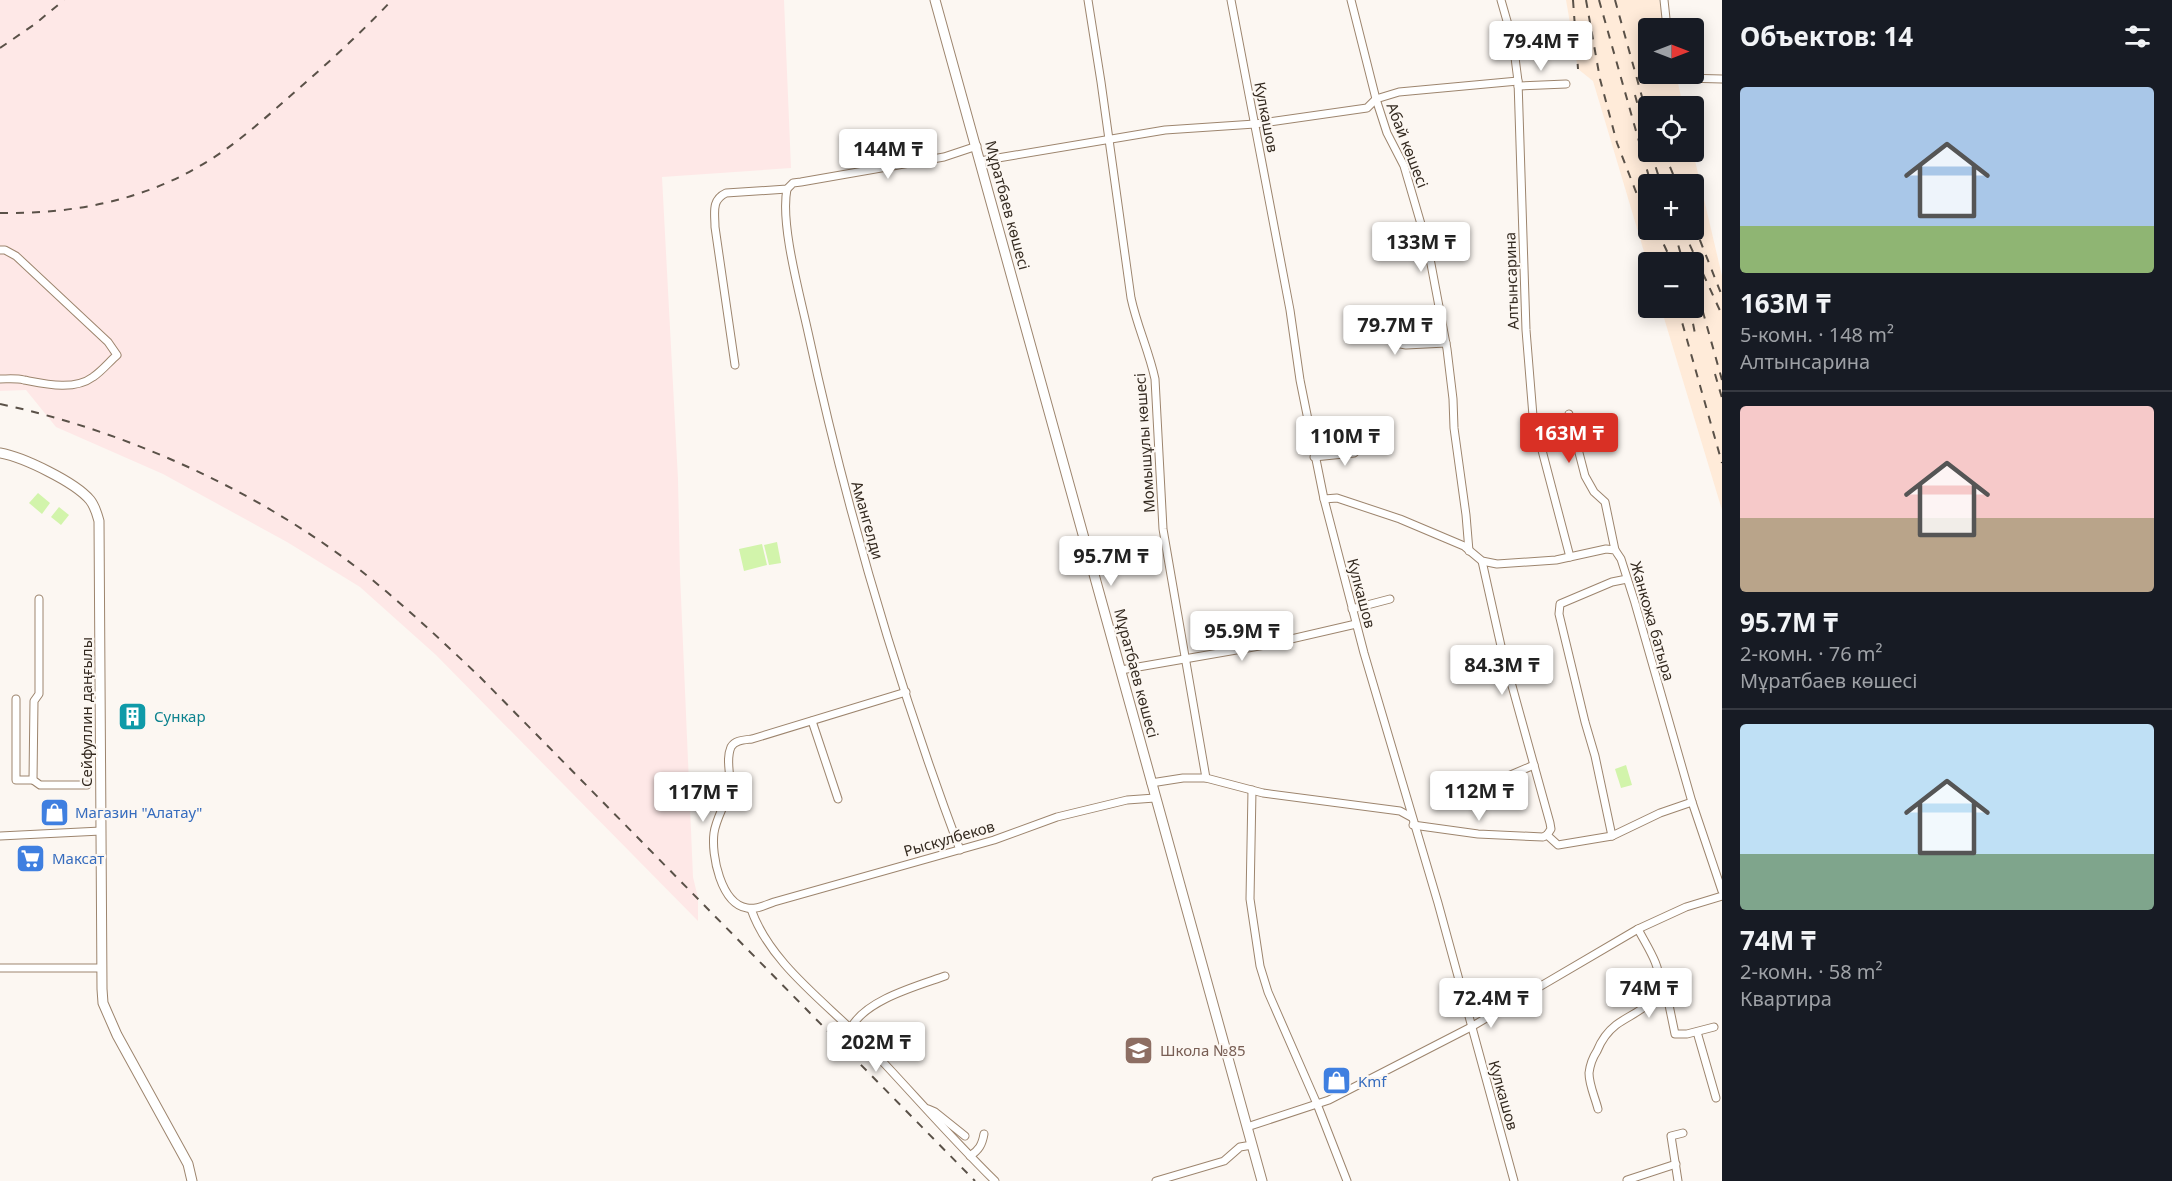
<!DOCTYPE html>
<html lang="ru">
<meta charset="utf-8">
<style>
body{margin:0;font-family:"Noto Sans",sans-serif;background:#20242c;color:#f1f3f6;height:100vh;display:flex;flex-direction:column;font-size:22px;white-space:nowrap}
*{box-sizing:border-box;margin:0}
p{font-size:20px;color:#9ea1a6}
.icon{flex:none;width:33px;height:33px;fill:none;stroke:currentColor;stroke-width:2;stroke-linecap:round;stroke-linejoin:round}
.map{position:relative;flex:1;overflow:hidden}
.panel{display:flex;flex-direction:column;background:#171b24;width:450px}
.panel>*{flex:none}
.needle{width:39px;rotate:90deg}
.controls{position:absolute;left:1638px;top:18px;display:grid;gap:12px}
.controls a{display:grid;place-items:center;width:66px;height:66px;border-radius:6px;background:#171b24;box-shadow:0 3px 15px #0003;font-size:30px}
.price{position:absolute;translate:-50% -51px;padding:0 14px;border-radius:6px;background:#fff;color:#222;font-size:20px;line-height:39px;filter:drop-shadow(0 2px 3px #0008)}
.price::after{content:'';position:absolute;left:50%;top:36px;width:18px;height:14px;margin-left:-9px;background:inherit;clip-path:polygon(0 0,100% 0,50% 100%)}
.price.selected{background:#d93025;color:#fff}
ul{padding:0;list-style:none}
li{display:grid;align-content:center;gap:12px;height:318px;padding:0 18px}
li+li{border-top:2px solid #363941}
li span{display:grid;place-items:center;height:186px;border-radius:6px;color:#555}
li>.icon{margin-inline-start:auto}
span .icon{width:108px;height:108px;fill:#fffc;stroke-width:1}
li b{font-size:26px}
h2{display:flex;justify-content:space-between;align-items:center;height:72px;padding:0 18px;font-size:26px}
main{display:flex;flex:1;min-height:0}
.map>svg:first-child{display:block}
</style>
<main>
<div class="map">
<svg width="1722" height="1181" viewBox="0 0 1722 1181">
<rect width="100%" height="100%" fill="#fcf7f2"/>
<path fill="#ffebd9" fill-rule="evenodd" d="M1566,0h93l6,28h-17v46h28l7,32h-35v46h45l29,124v234l-61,-202h33v-46h-46v3l-55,-184 -15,-12zM1648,184h46v46h-46z"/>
<path fill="#fee8e7" d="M0,0h784l7,168 -129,9 16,302 2,95 13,303 5,21v23l-262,-266 -76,-68 -73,-45 -124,-68 -107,-47 -30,-37 -26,1z"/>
<g fill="#d2f4ab">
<path d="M38,493l12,10 -8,11 -13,-11z"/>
<path d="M59,507l10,8 -8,10 -10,-8z"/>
<path d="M777,542l4,21 -12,2 -5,-20z"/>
<path d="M762,544l5,21 -23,6 -5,-22z"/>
<path d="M1626,765l6,20 -11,3 -6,-19z"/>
</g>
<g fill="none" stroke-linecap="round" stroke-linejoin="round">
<defs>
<g id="minor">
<path d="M1088,0l13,82 30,216c6,28 18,53 24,81l8,150 43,249"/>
<path d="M1231,0l59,310 10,70 24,119 40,154 74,250 76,278"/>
<path d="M1351,0l25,99 11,34 17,33 24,82 19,101 6,50 1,29 12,87 3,36"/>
<path d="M1501,0l12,42 5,39 8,249 7,86 37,141"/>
<path d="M1664,0l3,28"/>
<path d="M1674,74v2l10,2 38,1"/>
<path d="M1518,86l48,-2"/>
<path d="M980,161l185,-31 90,-6 112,-16 9,-9 23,-7 119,-11"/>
<path d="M787,189c-7,35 13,106 21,143 38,176 89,350 152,518"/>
<path d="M0,250h5l11,6 92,86 9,13c-8,7 -15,16 -24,22 -19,14 -48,7 -69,3 -8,-2 -16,-1 -24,-1"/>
<path d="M1392,311l1,23 2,9 11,2 40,-2"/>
<path d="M735,365l-20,-138c0,-14 -4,-27 11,-34l61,-4 6,-6 8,-1 143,-25 33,-11"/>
<path d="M1569,414l16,62 9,16 11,10 10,48"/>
<path d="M1314,457l40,-4 7,-6"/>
<path d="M1324,499l13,-1 63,21 64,27 18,15 15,3 59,-4 50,-11 9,1 6,9 14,44 57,199 30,89"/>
<path d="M1482,561l19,85 49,177 1,6 -4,6"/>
<path d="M39,599v95l-5,7 -1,79 7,5h47"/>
<path d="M1352,609l38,-10"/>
<path d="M1121,670l144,-25 91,-21"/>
<path d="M906,692l-154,47c-8,1 -17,1 -21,8 -6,14 1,28 -2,42 -3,15 -13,29 -15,44 -3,22 7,71 33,75 10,2 18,-3 27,-6l220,-62 63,-23 70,-17 28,-2"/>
<path d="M16,699v81h17"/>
<path d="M812,721l26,78"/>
<path d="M1506,777l28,-12"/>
<path d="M1151,783l32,-5h23l57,15 137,18 11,6"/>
<path d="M1252,790l-2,109 10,67 8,26 49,112 30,77"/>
<path d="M1413,825l65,9 65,3 4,-2"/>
<path d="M1547,835l11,10 54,-9 48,-23 32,-11"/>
<path d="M0,836l101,-5"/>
<path d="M1612,836l-17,-80 -10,-34 -26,-108 1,-10 52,-22 15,-3"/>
<path d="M751,909c19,55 76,94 115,135 43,45 84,93 129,137"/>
<path d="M0,968h102"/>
<path d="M1659,984l10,21 6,29h12l27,-7"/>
<path d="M851,1028c14,-28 66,-42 94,-52"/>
<path d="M1697,1032l19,66"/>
<path d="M928,1109l7,3 30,24"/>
<path d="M1598,1109c-3,-12 -9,-24 -9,-36 1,-8 4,-16 8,-22 4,-10 10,-19 19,-26 16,-12 39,-18 43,-40 3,-18 -13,-40 -21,-56"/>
<path d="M1247,1127l82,-27 142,-73 167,-98 48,-22 36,-11"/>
<path d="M970,1156c9,-6 12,-11 14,-22"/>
<path d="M1627,1180l49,-16"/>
<path d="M1156,1181l68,-20 16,-14 12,-2"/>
<path d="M1678,1181l-7,-45 12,-3"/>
</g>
<g id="tertiary">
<path d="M935,0l327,1181"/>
<path d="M0,453c23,4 75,29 90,47 5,6 7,14 9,21l3,468 1,14 14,32 65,118 6,11 4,17"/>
</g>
</defs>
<use href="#minor" stroke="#9d856e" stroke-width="9"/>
<use href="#tertiary" stroke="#9d856e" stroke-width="11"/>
<use href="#minor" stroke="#fff" stroke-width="7"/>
<use href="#tertiary" stroke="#fff" stroke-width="9"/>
<g stroke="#5a5148" stroke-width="2" stroke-dasharray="8 8" stroke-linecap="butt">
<path d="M1573,0l5,69"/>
<path d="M1586,0l14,79 17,64 31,80"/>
<path d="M1599,0l52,184"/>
<path d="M1615,0l29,104"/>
<path d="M0,48l35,-24 29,-24"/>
<path d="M1635,95l13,47"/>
<path d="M1651,152l10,32"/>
<path d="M1664,152l13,32"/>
<path d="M0,213c69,1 138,-11 198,-46 36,-20 67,-49 98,-76 33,-29 66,-59 96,-91"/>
<path d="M1694,225l28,71"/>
<path d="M1657,230l15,32"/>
<path d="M1674,230l9,32"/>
<path d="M1683,230l39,85"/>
<path d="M1694,280l28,100"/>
<path d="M1678,308l44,155"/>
<path d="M1690,308l6,31"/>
<path d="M1715,374l7,24"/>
<path d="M0,404c127,27 263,89 365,170 40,32 77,67 115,103l495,504"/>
</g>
</g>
<defs>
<symbol id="building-square" viewBox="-11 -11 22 22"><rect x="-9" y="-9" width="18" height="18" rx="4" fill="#0f9aa8" stroke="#fcf7f2"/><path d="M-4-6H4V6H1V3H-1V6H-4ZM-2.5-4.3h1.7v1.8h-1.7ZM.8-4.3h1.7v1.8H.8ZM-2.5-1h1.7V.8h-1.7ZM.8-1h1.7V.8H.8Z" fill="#fff"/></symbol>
<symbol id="shop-square" viewBox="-11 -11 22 22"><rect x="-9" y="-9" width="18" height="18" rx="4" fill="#3f7fe0" stroke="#fcf7f2"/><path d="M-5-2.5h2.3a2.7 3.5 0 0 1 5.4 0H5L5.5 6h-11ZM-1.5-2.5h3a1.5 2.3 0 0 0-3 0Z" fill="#fff"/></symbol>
<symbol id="supermarket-square" viewBox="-11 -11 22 22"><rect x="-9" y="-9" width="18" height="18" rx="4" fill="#3f7fe0" stroke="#fcf7f2"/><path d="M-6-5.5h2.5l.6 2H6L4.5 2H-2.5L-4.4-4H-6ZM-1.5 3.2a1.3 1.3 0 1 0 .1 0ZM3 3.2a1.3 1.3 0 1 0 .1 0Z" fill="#fff"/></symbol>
<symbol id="school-square" viewBox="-11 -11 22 22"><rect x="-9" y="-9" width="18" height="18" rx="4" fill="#8d6e63" stroke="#fcf7f2"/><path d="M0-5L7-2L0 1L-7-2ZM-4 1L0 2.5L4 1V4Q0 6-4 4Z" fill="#fff"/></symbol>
</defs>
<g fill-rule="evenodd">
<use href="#building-square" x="116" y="700" width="33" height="33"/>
<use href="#shop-square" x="38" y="796" width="33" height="33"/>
<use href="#supermarket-square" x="14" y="842" width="33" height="33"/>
<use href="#school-square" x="1122" y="1034" width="33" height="33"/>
<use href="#shop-square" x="1320" y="1064" width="33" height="33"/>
</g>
<g text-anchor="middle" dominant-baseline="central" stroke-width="4.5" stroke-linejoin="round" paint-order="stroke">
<g font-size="15" fill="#342a20" stroke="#fcf7f2">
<text transform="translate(1267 117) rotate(79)">Кулкашов</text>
<text transform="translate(1408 145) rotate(69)">Абай көшесі</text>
<text transform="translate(1008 205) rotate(75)">Мұратбаев көшесі</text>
<text transform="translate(1511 281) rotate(-92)">Алтынсарина</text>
<text transform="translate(1144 443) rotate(-94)">Момышұлы көшесі</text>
<text transform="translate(868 520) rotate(74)">Амангелди</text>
<text transform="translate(1362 593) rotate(75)">Кулкашов</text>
<text transform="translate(1653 621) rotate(74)">Жанкожа батыра</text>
<text transform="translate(1137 673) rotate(75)">Мұратбаев көшесі</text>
<text transform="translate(86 712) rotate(-90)">Сейфуллин даңғылы</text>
<text transform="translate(949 838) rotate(-16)">Рыскулбеков</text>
<text transform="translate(1504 1095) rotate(74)">Кулкашов</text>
</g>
<g font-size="15" fill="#0d838f" stroke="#fcf7f2" text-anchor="start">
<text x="154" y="716">Сункар</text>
</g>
<g font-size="15" fill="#366cbe" stroke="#fcf7f2" text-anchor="start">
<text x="75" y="812">Магазин "Алатау"</text>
<text x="52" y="858">Максат</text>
<text x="1358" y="1081">Kmf</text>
</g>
<g font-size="15" fill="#785e54" stroke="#fcf7f2" text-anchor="start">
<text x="1160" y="1050">Школа №85</text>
</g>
</g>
</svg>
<div class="controls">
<a><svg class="needle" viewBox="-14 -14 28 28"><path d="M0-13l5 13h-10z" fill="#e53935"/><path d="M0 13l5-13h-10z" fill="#9ea1a6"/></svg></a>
<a><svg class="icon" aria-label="locate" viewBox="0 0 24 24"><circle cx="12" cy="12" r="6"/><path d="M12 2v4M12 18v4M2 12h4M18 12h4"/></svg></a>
<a>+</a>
<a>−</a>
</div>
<b class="price" style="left:1541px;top:72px">79.4M ₸</b>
<b class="price" style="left:888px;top:180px">144M ₸</b>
<b class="price" style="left:1421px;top:273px">133M ₸</b>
<b class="price" style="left:1395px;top:356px">79.7M ₸</b>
<b class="price selected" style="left:1569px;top:464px">163M ₸</b>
<b class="price" style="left:1345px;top:467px">110M ₸</b>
<b class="price" style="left:1111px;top:587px">95.7M ₸</b>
<b class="price" style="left:1242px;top:662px">95.9M ₸</b>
<b class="price" style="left:1502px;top:696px">84.3M ₸</b>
<b class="price" style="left:1479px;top:822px">112M ₸</b>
<b class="price" style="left:703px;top:823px">117M ₸</b>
<b class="price" style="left:1649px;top:1019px">74M ₸</b>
<b class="price" style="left:1491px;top:1029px">72.4M ₸</b>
<b class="price" style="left:876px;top:1073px">202M ₸</b>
</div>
<section class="panel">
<h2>Объектов: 14<svg class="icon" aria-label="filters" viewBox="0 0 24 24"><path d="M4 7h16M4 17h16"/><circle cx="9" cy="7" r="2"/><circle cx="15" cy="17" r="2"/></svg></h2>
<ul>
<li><span style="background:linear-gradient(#a9c7e8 75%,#8fb573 0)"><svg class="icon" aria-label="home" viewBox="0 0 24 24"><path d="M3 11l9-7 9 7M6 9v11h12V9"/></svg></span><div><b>163M ₸</b><p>5-комн. · 148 m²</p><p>Алтынсарина</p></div></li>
<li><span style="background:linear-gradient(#f6c9c9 60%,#b9a48a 0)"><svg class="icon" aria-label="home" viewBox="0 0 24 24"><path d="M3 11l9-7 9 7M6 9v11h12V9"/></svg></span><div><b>95.7M ₸</b><p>2-комн. · 76 m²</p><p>Мұратбаев көшесі</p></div></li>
<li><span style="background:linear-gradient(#bfe0f5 70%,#7fa58c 0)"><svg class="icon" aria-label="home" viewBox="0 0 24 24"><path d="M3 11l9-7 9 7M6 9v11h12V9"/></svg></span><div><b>74M ₸</b><p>2-комн. · 58 m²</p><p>Квартира</p></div></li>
</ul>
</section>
</main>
